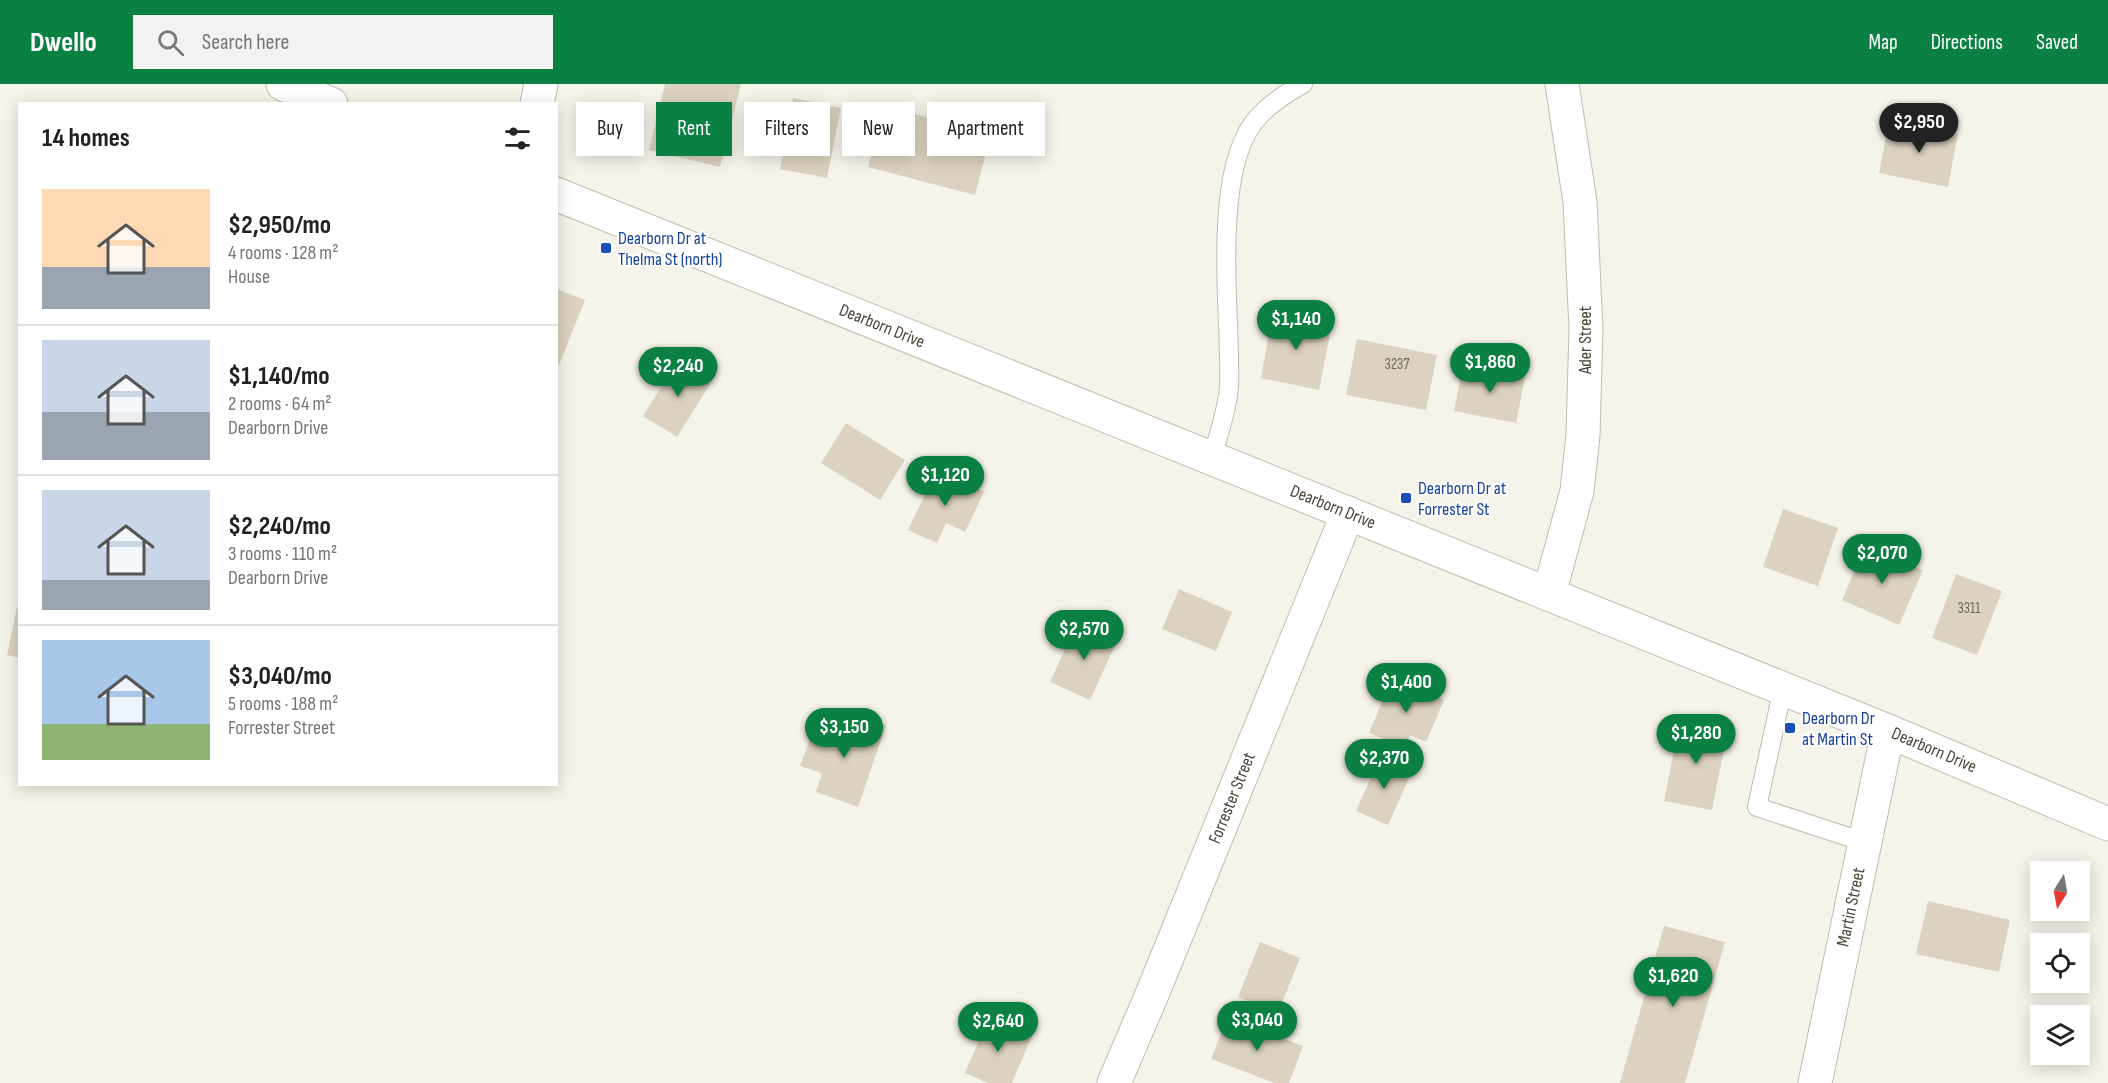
<!DOCTYPE html>
<meta charset="utf-8">
<style>
body{margin:0;font-family:"Sofia Sans Condensed",sans-serif;background:#f2f2f2;color:#222;height:100vh;display:flex;flex-direction:column;font-size:22px;white-space:nowrap}
*{box-sizing:border-box;margin:0}
p{font-size:20px;color:#767676}
.icon{flex:none;width:33px;height:33px;fill:none;stroke:currentColor;stroke-width:2;stroke-linecap:round;stroke-linejoin:round}
.map{position:relative;flex:1;overflow:hidden}
.sheet{position:absolute;left:18px;top:18px;width:540px;height:684px;display:flex;flex-direction:column;background:#fff;border-radius:0px;box-shadow:0 3px 15px #0003}
.sheet>*{flex:none}
.top-card{position:absolute;left:576px;top:18px;width:570px;height:54px;display:flex;gap:12px}
.needle{width:39px;rotate:191deg}
.fabs{position:absolute;left:2030px;top:777px;display:grid;gap:12px}
.fabs a{display:grid;place-items:center;width:60px;height:60px;border-radius:0px;background:#fff;box-shadow:0 3px 15px #0003;font-size:30px}
.price{position:absolute;translate:-50% -51px;padding:0 14px;border-radius:21px;background:#0b8043;color:#fff;font-size:20px;line-height:39px;filter:drop-shadow(0 2px 3px #0008)}
.price::after{content:'';position:absolute;left:50%;top:36px;width:18px;height:14px;margin-left:-9px;background:inherit;clip-path:polygon(0 0,100% 0,50% 100%)}
.price.selected{background:#222;color:#fff}
ul{padding:0;list-style:none}
li{display:flex;align-items:center;gap:18px;height:150px;padding:0 24px}
li+li{border-top:2px solid #e0e0e0}
li span{display:grid;place-items:center;flex:none;width:168px;height:120px;border-radius:0px;color:#555}
li>.icon{margin-inline-start:auto}
span .icon{width:72px;height:72px;fill:#fffc;stroke-width:1}
li b{font-size:26px}
h2{display:flex;justify-content:space-between;align-items:center;height:72px;padding:0 24px;font-size:26px}
.tag{padding:0 21px;border-radius:0px;background:#fff;box-shadow:0 3px 15px #0003;font-size:21px;line-height:54px}
.tag.selected{background:#0b8043;color:#fff}
header{display:flex;align-items:center;gap:36px;box-sizing:border-box;height:84px;padding:0 30px;background:#0b8043;color:#fff}
header strong{font-size:28px}
nav{display:flex;gap:33px;margin-inline-start:auto;font-size:21px}
.search{width:420px;height:54px;background:#f2f2f2;display:flex;align-items:center;gap:15px;box-sizing:border-box;padding:0 21px;border-radius:0px;color:#767676;font-size:22px}
.map>svg:first-child{display:block}
</style>
<header>
<strong>Dwello</strong>
<div class="search"><svg class="icon" aria-label="search" viewBox="0 0 24 24"><circle cx="10" cy="10" r="6"/><path d="M15 15l6 6"/></svg>Search here</div>
<nav><a>Map</a><a>Directions</a><a>Saved</a></nav>
</header>
<div class="map">
<svg width="2108" height="999" viewBox="0 0 2108 999">
<rect width="100%" height="100%" fill="#f6f3ea"/>
<g fill="#dcd2c1">
<path d="M665,0h76l-21,83 -71,-17z"/>
<path d="M793,14l48,10 -14,70 -47,-9z"/>
<path d="M884,22l107,28 -16,61 -107,-28z"/>
<path d="M1889,37l69,13 -10,53 -69,-14z"/>
<path d="M556,205l29,11 -28,70h-1z"/>
<path d="M1273,228l59,12 -13,66 -58,-12z"/>
<path d="M1357,255l80,16 -11,55 -80,-15z"/>
<path d="M678,276l34,21 -35,56 -34,-21z"/>
<path d="M1463,281l62,12 -9,46 -62,-12z"/>
<path d="M846,339l59,37 -25,40 -59,-37z"/>
<path d="M937,386l47,22 -19,40 -19,-9 -9,20 -29,-13z"/>
<path d="M1783,425l55,19 -20,58 -55,-19z"/>
<path d="M1866,461l57,25 -24,55 -57,-25z"/>
<path d="M1956,490l46,17 -25,64 -45,-17z"/>
<path d="M1179,505l53,23 -16,39 -54,-22z"/>
<path d="M17,523h3v51l-13,-3z"/>
<path d="M1077,539l40,18 -27,59 -40,-18z"/>
<path d="M1392,594l52,22 -18,42 -16,-7 -5,13 -36,-15z"/>
<path d="M859,632l27,9 -28,82 -42,-15 6,-19 -22,-7 16,-44 37,13z"/>
<path d="M1680,636l48,10 -16,80 -48,-9z"/>
<path d="M1381,671l32,14 -25,56 -32,-14z"/>
<path d="M1928,817l82,19 -11,52 -83,-18z"/>
<path d="M1664,842l61,16 -40,141h-65z"/>
<path d="M1260,858l40,16 -22,55 -40,-16z"/>
<path d="M989,933l43,19 -20,47h-24l-23,-10z"/>
<path d="M1227,934l76,28 -14,37h-14l-64,-24z"/>
</g>
<g fill="none" stroke-linecap="round" stroke-linejoin="round">
<defs>
<g id="service">
<path d="M1212,374c6,-22 15,-47 17,-71 3,-70 -20,-218 30,-271 13,-14 28,-23 44,-32"/>
<path d="M1783,604l-26,119 107,35"/>
</g>
<g id="minor">
<path d="M537,20l4,-20"/>
<path d="M1549,510l28,-103 6,-56 3,-106 -6,-127 -18,-118"/>
<path d="M1114,999l39,-91 195,-479"/>
<path d="M1815,999l73,-352"/>
</g>
<g id="tertiary">
<path d="M283,0l48,20"/>
<path d="M556,110l1332,537 220,93"/>
</g>
</defs>
<use href="#service" stroke="#c3bcab" stroke-width="20"/>
<use href="#minor" stroke="#c3bcab" stroke-width="35"/>
<use href="#tertiary" stroke="#c3bcab" stroke-width="35"/>
<use href="#service" stroke="#fff" stroke-width="18"/>
<use href="#minor" stroke="#fff" stroke-width="33"/>
<use href="#tertiary" stroke="#fff" stroke-width="33"/>
</g>
<g fill="#1a4fb4" stroke="#fff" stroke-width="2">
<rect x="600" y="158" width="12" height="12" rx="3"/>
<rect x="1400" y="408" width="12" height="12" rx="3"/>
<rect x="1784" y="638" width="12" height="12" rx="3"/>
</g>
<g text-anchor="middle" dominant-baseline="central" stroke-width="4.5" stroke-linejoin="round" paint-order="stroke">
<g font-size="15" fill="#6f685a">
<text x="1397" y="280">3237</text>
<text x="1969" y="524">3311</text>
</g>
<g font-size="18" fill="#164399" stroke="#fff" text-anchor="start">
<text x="618" y="154">Dearborn Dr at<tspan x="618" dy="21">Thelma St (north)</tspan></text>
<text x="1418" y="404">Dearborn Dr at<tspan x="1418" dy="21">Forrester St</tspan></text>
<text x="1802" y="634">Dearborn Dr<tspan x="1802" dy="21">at Martin St</tspan></text>
</g>
<g font-size="18" fill="#4b4437" stroke="#fff">
<text transform="translate(882 242) rotate(22)">Dearborn Drive</text>
<text transform="translate(1585 256) rotate(-90)">Ader Street</text>
<text transform="translate(1333 423) rotate(22)">Dearborn Drive</text>
<text transform="translate(1934 666) rotate(23)">Dearborn Drive</text>
<text transform="translate(1232 714) rotate(-68)">Forrester Street</text>
<text transform="translate(1851 823) rotate(-78)">Martin Street</text>
</g>
</g>
</svg>
<div class="fabs">
<a><svg class="needle" viewBox="-14 -14 28 28"><path d="M0-13l5 13h-10z" fill="#e53935"/><path d="M0 13l5-13h-10z" fill="#767676"/></svg></a>
<a><svg class="icon" aria-label="locate" viewBox="0 0 24 24"><circle cx="12" cy="12" r="6"/><path d="M12 2v4M12 18v4M2 12h4M18 12h4"/></svg></a>
<a><svg class="icon" aria-label="layers" viewBox="0 0 24 24"><path d="M12 4l9 5-9 5-9-5zM3 14l9 5 9-5"/></svg></a>
</div>
<b class="price selected" style="left:1919px;top:70px">$2,950</b>
<b class="price" style="left:1296px;top:267px">$1,140</b>
<b class="price" style="left:1490px;top:310px">$1,860</b>
<b class="price" style="left:678px;top:314px">$2,240</b>
<b class="price" style="left:945px;top:423px">$1,120</b>
<b class="price" style="left:1882px;top:501px">$2,070</b>
<b class="price" style="left:1084px;top:577px">$2,570</b>
<b class="price" style="left:1406px;top:630px">$1,400</b>
<b class="price" style="left:844px;top:675px">$3,150</b>
<b class="price" style="left:1696px;top:681px">$1,280</b>
<b class="price" style="left:1384px;top:706px">$2,370</b>
<b class="price" style="left:1673px;top:924px">$1,620</b>
<b class="price" style="left:1257px;top:968px">$3,040</b>
<b class="price" style="left:998px;top:969px">$2,640</b>
<div class="top-card">
<a class="tag">Buy</a>
<a class="tag selected">Rent</a>
<a class="tag">Filters</a>
<a class="tag">New</a>
<a class="tag">Apartment</a>
</div>
<section class="sheet">
<h2>14 homes<svg class="icon" aria-label="filters" viewBox="0 0 24 24"><path d="M4 7h16M4 17h16"/><circle cx="9" cy="7" r="2"/><circle cx="15" cy="17" r="2"/></svg></h2>
<ul>
<li><span style="background:linear-gradient(#ffd9b3 65%,#9aa5b1 0)"><svg class="icon" aria-label="home" viewBox="0 0 24 24"><path d="M3 11l9-7 9 7M6 9v11h12V9"/></svg></span><div><b>$2,950/mo</b><p>4 rooms · 128 m²</p><p>House</p></div></li>
<li><span style="background:linear-gradient(#c9d6e8 60%,#9aa5b1 0)"><svg class="icon" aria-label="home" viewBox="0 0 24 24"><path d="M3 11l9-7 9 7M6 9v11h12V9"/></svg></span><div><b>$1,140/mo</b><p>2 rooms · 64 m²</p><p>Dearborn Drive</p></div></li>
<li><span style="background:linear-gradient(#c9d6e8 75%,#9aa5b1 0)"><svg class="icon" aria-label="home" viewBox="0 0 24 24"><path d="M3 11l9-7 9 7M6 9v11h12V9"/></svg></span><div><b>$2,240/mo</b><p>3 rooms · 110 m²</p><p>Dearborn Drive</p></div></li>
<li><span style="background:linear-gradient(#a9c7e8 70%,#8fb573 0)"><svg class="icon" aria-label="home" viewBox="0 0 24 24"><path d="M3 11l9-7 9 7M6 9v11h12V9"/></svg></span><div><b>$3,040/mo</b><p>5 rooms · 188 m²</p><p>Forrester Street</p></div></li>
</ul>
</section>
</div>
